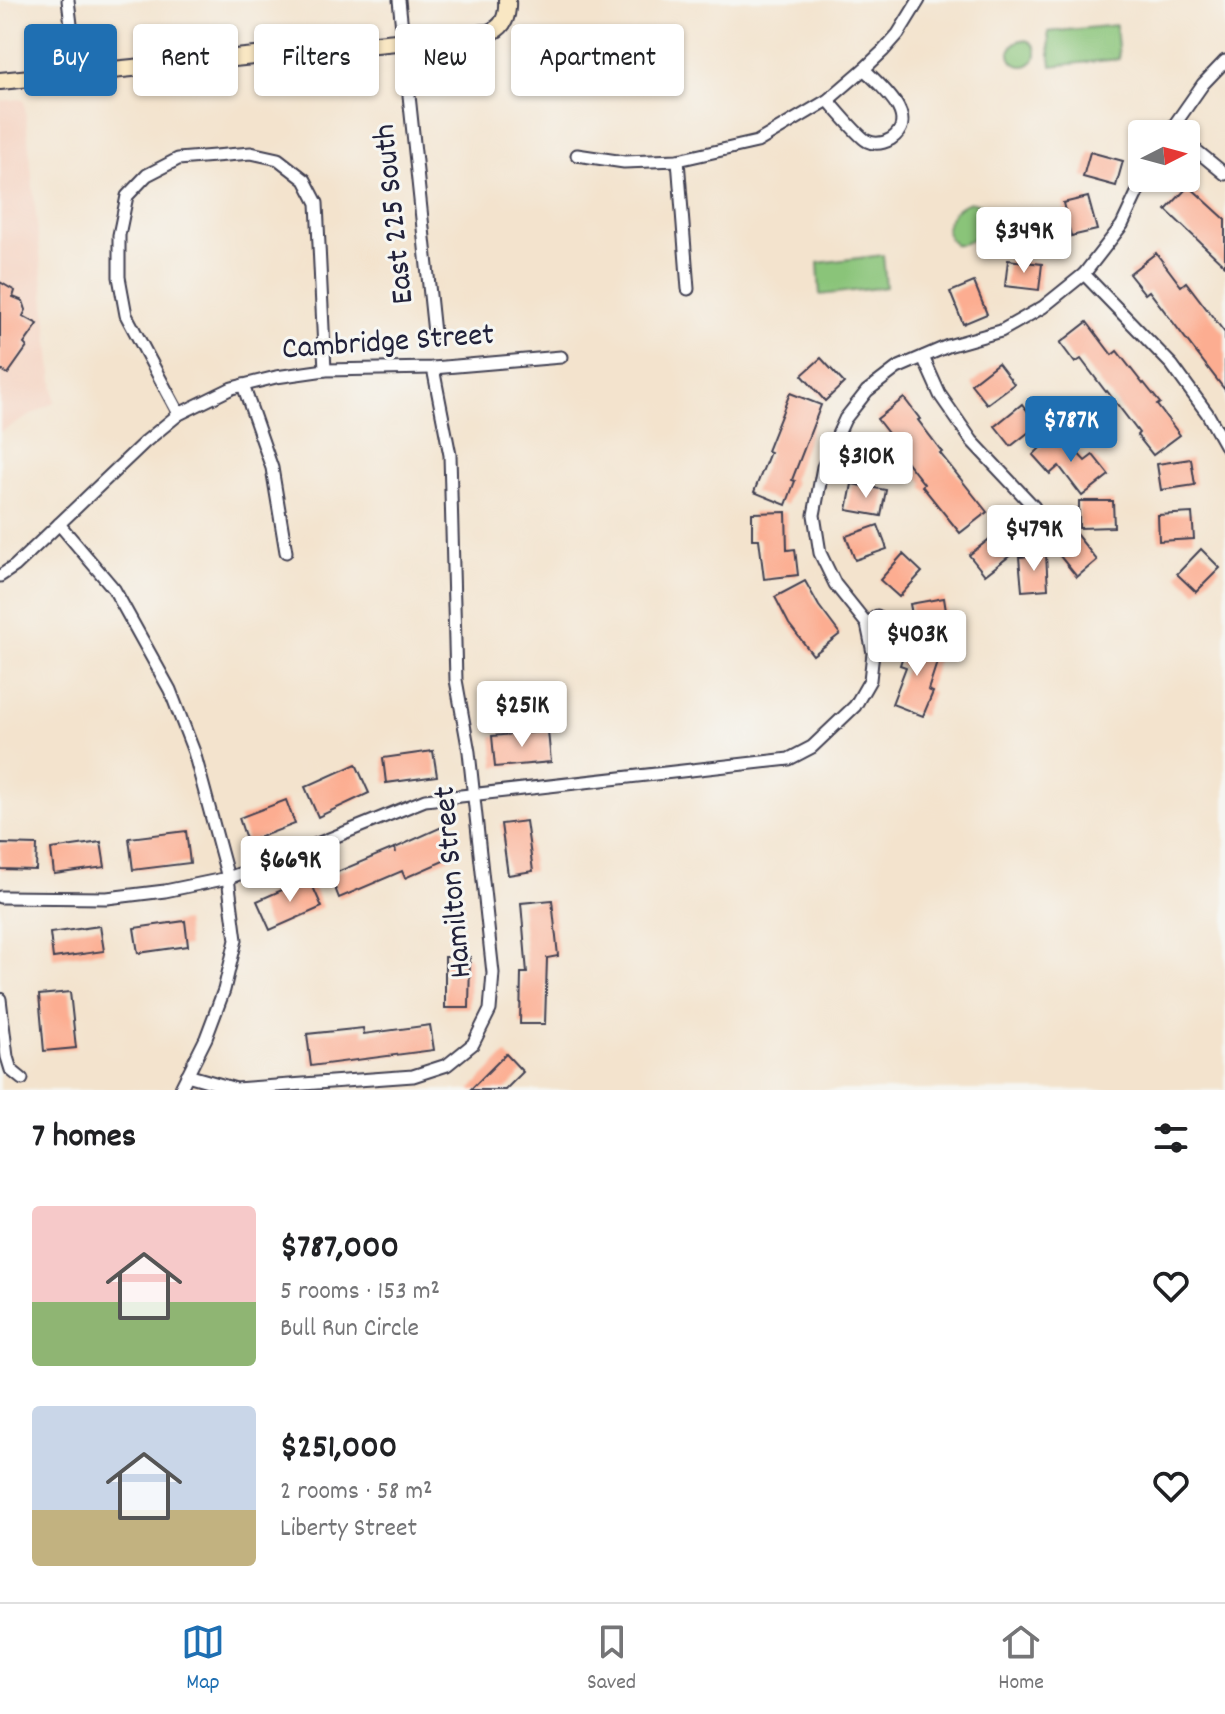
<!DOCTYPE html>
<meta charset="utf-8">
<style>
body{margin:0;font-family:Dekko,sans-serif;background:#f2f2f2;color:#202124;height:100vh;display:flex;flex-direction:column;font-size:30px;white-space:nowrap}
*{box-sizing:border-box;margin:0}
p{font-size:26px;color:#757577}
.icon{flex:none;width:44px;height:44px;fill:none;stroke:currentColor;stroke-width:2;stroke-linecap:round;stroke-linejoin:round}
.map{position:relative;height:1090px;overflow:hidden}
.panel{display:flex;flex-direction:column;background:#fff;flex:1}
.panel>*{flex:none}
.guide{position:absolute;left:24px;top:24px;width:800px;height:72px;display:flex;gap:16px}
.needle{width:52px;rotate:84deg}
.buttons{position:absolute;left:1128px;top:120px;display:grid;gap:16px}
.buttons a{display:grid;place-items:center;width:72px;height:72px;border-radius:8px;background:#fff;box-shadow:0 2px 6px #0004;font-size:40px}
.price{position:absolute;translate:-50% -68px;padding:0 18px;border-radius:8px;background:#fff;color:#222;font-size:26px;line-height:52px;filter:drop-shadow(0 2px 4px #0008)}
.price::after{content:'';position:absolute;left:50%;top:48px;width:24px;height:18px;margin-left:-12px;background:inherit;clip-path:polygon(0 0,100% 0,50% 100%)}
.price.active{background:#1f6fb2;color:#fff}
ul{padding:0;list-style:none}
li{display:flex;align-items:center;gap:24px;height:200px;padding:0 32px}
li span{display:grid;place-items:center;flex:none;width:224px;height:160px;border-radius:8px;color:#555}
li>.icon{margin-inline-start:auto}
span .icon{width:96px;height:96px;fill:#fffc;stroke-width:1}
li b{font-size:34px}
h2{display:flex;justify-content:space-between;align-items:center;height:96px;padding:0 32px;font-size:34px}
.tag{padding:0 28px;border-radius:8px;background:#fff;box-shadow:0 2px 6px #0004;font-size:28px;line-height:72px}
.tag.active{background:#1f6fb2;color:#fff}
.tabs{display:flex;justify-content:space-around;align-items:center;height:112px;border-top:2px solid #e0e0e0;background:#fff;font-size:22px;color:#757577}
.tabs a{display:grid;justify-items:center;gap:4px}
.tabs .active{color:#1f6fb2}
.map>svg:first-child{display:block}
</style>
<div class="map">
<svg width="1225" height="1090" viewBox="0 0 1225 1090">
<rect width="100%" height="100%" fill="#f6f6f2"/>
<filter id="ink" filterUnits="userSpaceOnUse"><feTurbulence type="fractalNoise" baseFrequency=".0125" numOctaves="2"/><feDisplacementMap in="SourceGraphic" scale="16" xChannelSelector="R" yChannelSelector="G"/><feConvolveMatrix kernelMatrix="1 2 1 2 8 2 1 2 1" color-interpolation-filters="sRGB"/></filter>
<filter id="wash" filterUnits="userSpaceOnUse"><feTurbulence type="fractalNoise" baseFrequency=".006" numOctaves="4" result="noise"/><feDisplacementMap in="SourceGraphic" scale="32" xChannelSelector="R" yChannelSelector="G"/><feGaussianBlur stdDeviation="1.8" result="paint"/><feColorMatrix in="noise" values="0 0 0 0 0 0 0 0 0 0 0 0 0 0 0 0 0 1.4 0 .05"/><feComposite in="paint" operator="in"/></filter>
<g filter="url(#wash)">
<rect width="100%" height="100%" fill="#f3e3cd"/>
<path fill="#f5d3c1" d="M24,99l31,303 -55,30v-331z"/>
<g fill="#8ac479" stroke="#56735a" stroke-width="2">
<path d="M1116,25l3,34 -68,7 -3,-34z"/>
<circle cx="1023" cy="53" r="13"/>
<path d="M971,202c4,1 10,1 13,4 13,12 -9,41 -30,38 -16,-15 -2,-38 17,-42z"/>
<path d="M883,255l3,32 -66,8 -2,-32z"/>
</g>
<g id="blocks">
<g fill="#fcad91">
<path d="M1090,152l33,9 -7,25 -33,-9z"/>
<path d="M1189,186l36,33v47l-59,-56z"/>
<path d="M1088,197l9,33 -26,6 -8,-33z"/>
<path d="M1036,212l35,24 -12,3 -10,14 -28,-20z"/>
<path d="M1156,253l25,33 5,-4 39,51v57l-76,-99 -4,3 -16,-20z"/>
<path d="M1008,260l34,4 -3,26 -34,-4z"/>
<path d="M0,282l15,9 -2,6 10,4 3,9 -3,6 15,8 -14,20 3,3 -19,27 -8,-5z"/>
<path d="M974,282l13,32 -24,10 -13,-32z"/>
<path d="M1087,322l25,33 5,-4 26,33 1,-1 16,20 -3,2 23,30 -27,20 -16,-20 2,-2 -32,-42 -1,1 -25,-33 -6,4 -15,-20z"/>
<path d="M821,358l23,25 -19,18 -23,-26z"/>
<path d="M998,363l16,21 -27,20 -16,-20z"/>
<path d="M790,393l31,12 -29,75 3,1 -9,24 -32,-13 16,-40 -3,-1z"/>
<path d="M904,398l16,21 -2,1 24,32 -2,1 47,59 -27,21 -38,-47 2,-2 -25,-32 2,-2 -24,-31z"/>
<path d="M1022,404l16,21 -27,21 -16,-20z"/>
<path d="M1057,431l28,30 8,-6 16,20 -27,21 -23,-30 -9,8 -17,-19z"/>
<path d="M1191,459l4,26 -34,5 -4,-26z"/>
<path d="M852,484l34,6 -5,26 -34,-6z"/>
<path d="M1079,501h34l1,26 -35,1z"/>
<path d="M786,512l1,38 8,-1 3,26 -34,4 -5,-40h-7v-26z"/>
<path d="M1192,513l2,26 -35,2 -1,-26z"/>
<path d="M878,525l9,24 -32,11 -9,-24z"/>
<path d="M996,534l16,20 -27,21 -16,-20z"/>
<path d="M1076,534l21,26 -20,17 -22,-27z"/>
<path d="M1201,549l19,19 -24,24 -19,-18z"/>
<path d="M903,554l19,18 -23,25 -19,-17z"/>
<path d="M1046,555l2,34 -26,2 -3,-34z"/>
<path d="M805,581l14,25 21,28 -27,21 -24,-31 -14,-27z"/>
<path d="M944,598l4,26 -33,6 -5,-26z"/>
<path d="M908,641l33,9 -13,40 5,2 -10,24 -31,-12 14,-37 -6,-2z"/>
<path d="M548,731l3,31 -56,5 -3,-31z"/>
<path d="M433,751l4,25 -51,7 -3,-25z"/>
<path d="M356,764l13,29 -51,24 -13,-30z"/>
<path d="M286,800l9,24 -48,18 -8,-24z"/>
<path d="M526,821l7,50 -25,4 -7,-51z"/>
<path d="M444,826l13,29 -52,23 -3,-7 -63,27 -9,-23 64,-27 2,5 -1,-5z"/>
<path d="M186,831l4,32 -57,7 -4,-32z"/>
<path d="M101,842l4,25 -51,7 -3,-25z"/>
<path d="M0,844l37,1 -1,25 -36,-1z"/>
<path d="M309,878l13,29 -52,23 -13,-29z"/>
<path d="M552,900l6,56 -11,2 -2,66h-25l1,-51h6l-6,-70z"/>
<path d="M185,921l3,25 -50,7 -4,-25z"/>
<path d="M100,926l4,25 -51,7 -3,-25z"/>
<path d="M445,957h25l-1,51h-24z"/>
<path d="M70,992l6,56 -32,3 -5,-56z"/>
<path d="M430,1025l4,25 -123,16 -4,-32 56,-6 1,6z"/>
<path d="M506,1054l17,18 -18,18h-35z"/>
</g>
</g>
</g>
<g filter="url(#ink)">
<use href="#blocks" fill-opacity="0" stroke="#413f51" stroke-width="2"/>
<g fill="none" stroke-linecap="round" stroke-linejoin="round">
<defs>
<g id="street">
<path d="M68,0l9,74"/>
<path d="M399,0l35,333"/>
<path d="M828,100c8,9 30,36 39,41 8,4 17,2 24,-2 31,-21 -12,-54 -27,-70"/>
<path d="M1168,134l35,-50 22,-23"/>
<path d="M1186,142l39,32"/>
<path d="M577,155l47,7 54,-2 79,-18 71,-42 36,-31 19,-18 15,-17 21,-34"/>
<path d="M678,160l10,129"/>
<path d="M1084,274l88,91 35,48 18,32"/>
<path d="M923,357l17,38 32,46 62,66"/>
<path d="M243,385l29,83 14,84"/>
<path d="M179,414l-53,-99 -7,-38v-42l8,-39 20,-21 31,-16 73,-6 27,6 27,21 12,23 8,167"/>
<path d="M59,524l55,65 56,101 24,62 34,126 8,62 -12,50 -18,48 -26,52"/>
<path d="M0,576l15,-10 130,-124 34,-28 53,-26 44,-11 49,-7 108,-2 128,-11"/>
<path d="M867,624l10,-8"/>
<path d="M0,897l107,1 58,-7 63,-13 52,-19 145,-59 364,-41 23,-12 43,-41 15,-26 3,-27 -6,-29 -32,-40 -15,-31 -6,-38 9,-48 22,-48 22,-28 30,-23 51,-22 53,-15 42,-24 41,-33 38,-49 22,-47"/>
<path d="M0,999l7,58 4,13 11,9"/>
<path d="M187,1075l49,14 177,-13 34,-11 26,-21 17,-34 3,-37 -24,-221 -13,-72 -6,-225 -17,-87"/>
</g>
<path id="secondary" d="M0,81l488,-48c16,-5 20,-17 19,-33"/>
</defs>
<use href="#street" stroke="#413f51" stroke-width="15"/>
<use href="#secondary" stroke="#413f51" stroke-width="20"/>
<use href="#street" stroke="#fff" stroke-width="11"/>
<use href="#secondary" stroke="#f9e7c3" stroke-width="16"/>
</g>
</g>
<g text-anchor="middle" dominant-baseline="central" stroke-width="6" stroke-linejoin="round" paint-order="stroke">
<g font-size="32" fill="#22223b" stroke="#f6f6f2">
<text transform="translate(396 214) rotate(-96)">East 225 South</text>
<text transform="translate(388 344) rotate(-4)">Cambridge Street</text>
<text transform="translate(455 882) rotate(-95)">Hamilton Street</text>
</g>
</g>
</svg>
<div class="buttons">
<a><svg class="needle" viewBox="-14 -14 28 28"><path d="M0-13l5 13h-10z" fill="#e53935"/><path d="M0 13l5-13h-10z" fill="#757577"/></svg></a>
</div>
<b class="price" style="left:1024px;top:275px">$349K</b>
<b class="price active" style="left:1071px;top:464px">$787K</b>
<b class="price" style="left:866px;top:500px">$310K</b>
<b class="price" style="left:1034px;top:573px">$479K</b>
<b class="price" style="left:917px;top:678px">$403K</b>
<b class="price" style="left:522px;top:749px">$251K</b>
<b class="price" style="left:290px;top:904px">$669K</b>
<div class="guide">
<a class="tag active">Buy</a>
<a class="tag">Rent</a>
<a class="tag">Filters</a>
<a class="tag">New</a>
<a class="tag">Apartment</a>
</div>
</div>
<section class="panel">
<h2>7 homes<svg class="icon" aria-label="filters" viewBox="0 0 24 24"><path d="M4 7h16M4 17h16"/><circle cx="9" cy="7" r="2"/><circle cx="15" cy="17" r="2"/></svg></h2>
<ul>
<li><span style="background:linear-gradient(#f6c9c9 60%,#8fb573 0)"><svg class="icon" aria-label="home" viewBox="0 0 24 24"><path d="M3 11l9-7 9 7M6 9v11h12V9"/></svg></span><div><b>$787,000</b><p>5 rooms · 153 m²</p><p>Bull Run Circle</p></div><svg class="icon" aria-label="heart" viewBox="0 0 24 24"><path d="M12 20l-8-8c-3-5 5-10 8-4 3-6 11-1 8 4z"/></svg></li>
<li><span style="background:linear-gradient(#c9d6e8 65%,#c2b280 0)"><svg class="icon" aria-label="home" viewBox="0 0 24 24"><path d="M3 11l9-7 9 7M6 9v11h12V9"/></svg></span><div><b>$251,000</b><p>2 rooms · 58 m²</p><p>Liberty Street</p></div><svg class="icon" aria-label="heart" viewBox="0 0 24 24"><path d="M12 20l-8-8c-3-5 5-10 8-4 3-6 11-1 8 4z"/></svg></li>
</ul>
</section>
<nav class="tabs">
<a class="active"><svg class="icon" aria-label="map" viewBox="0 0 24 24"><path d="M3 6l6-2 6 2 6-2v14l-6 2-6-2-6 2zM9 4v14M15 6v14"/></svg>Map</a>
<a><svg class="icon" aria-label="saved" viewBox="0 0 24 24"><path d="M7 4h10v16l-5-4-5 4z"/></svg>Saved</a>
<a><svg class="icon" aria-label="home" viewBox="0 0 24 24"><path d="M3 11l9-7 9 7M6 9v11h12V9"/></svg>Home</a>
</nav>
